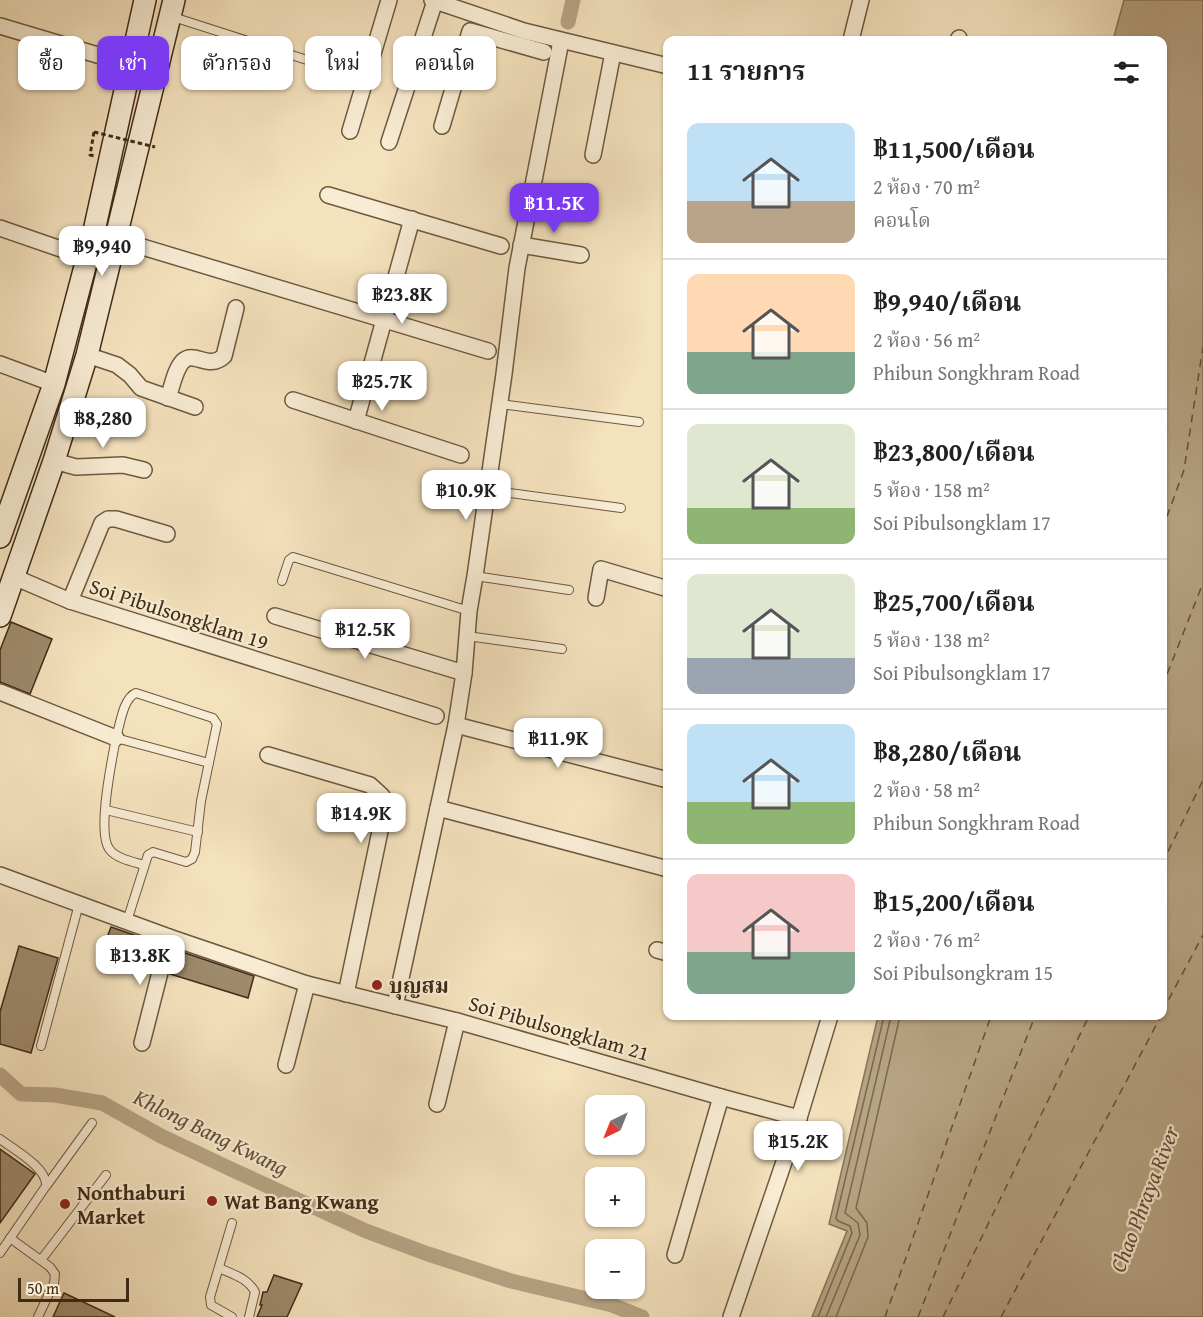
<!DOCTYPE html>
<html lang="th">
<meta charset="utf-8">
<style>
body{margin:0;font-family:"Gentium Book Plus","Noto Serif Thai",serif;background:#f2f2f2;color:#222;height:100vh;display:flex;flex-direction:column;font-size:22px;white-space:nowrap}
*{box-sizing:border-box;margin:0}
p{font-size:20px;color:#767676}
.icon{flex:none;width:33px;height:33px;fill:none;stroke:currentColor;stroke-width:2;stroke-linecap:round;stroke-linejoin:round}
.map{position:relative;flex:1;overflow:hidden}
.sheet{position:absolute;left:663px;top:36px;width:504px;height:984px;display:flex;flex-direction:column;background:#fff;border-radius:12px;box-shadow:0 2px 4px #0004}
.sheet>*{flex:none}
.top-card{position:absolute;left:18px;top:36px;width:555px;height:54px;display:flex;gap:12px}
.needle{width:39px;rotate:223deg}
.fabs{position:absolute;left:585px;top:1095px;display:grid;gap:12px}
.fabs a{display:grid;place-items:center;width:60px;height:60px;border-radius:12px;background:#fff;box-shadow:0 2px 4px #0004;font-size:30px}
.scale{position:absolute;left:18px;bottom:15px;width:111px;box-sizing:border-box;padding-left:6px;border:3px solid #402b15;border-top:0;font-size:16px;line-height:21px;white-space:nowrap;color:#402b15;-webkit-text-stroke:4px #f8ecd4;paint-order:stroke}
.price{position:absolute;translate:-50% -51px;padding:0 14px;border-radius:12px;background:#fff;color:#222;font-size:20px;line-height:39px;filter:drop-shadow(0 2px 3px #0008)}
.price::after{content:'';position:absolute;left:50%;top:36px;width:18px;height:14px;margin-left:-9px;background:inherit;clip-path:polygon(0 0,100% 0,50% 100%)}
.price.on{background:#7c3aed;color:#fff}
ul{padding:0;list-style:none}
li{display:flex;align-items:center;gap:18px;height:150px;padding:0 24px}
li+li{border-top:2px solid #e0e0e0}
li span{display:grid;place-items:center;flex:none;width:168px;height:120px;border-radius:12px;color:#555}
li>.icon{margin-inline-start:auto}
span .icon{width:72px;height:72px;fill:#fffc;stroke-width:1}
li b{font-size:26px}
h2{display:flex;justify-content:space-between;align-items:center;height:72px;padding:0 24px;font-size:26px}
.pill{padding:0 21px;border-radius:12px;background:#fff;box-shadow:0 2px 4px #0004;font-size:21px;line-height:54px}
.pill.on{background:#7c3aed;color:#fff}
.map>svg:first-child{display:block}
</style>
<div class="map">
<svg width="1203" height="1317" viewBox="0 0 1203 1317">
<rect width="100%" height="100%" fill="#f4e2bd"/>
<filter id="stains"><feTurbulence type="fractalNoise" baseFrequency=".00333" numOctaves="4"/><feColorMatrix values="0 0 0 0 .2 0 0 0 0 .09 0 0 0 0 .02 0 0 0 .5 -.17"/></filter>
<radialGradient id="worn" r=".72"><stop offset=".6" stop-color="#630" stop-opacity="0"/><stop offset="1" stop-color="#630" stop-opacity=".3"/></radialGradient>
<path fill="#b7a484" stroke="#877458" stroke-width="1.5" d="M1124,0h79v1317h-391l35,-86 -18,-7 49,-208h284v-976h-49z"/>
<g fill="none" stroke-linecap="round" stroke-linejoin="round">
<g stroke="#7c684c" stroke-width="1.5">
<path d="M818,1317l34,-84 -2,-7 -12,-5 -2,-3 48,-202"/>
<path d="M826,1317l34,-82 -2,-12 -13,-10 46,-197"/>
<path d="M836,1317l32,-80 -1,-14 -11,-15 44,-192"/>
</g>
<g stroke="#b7a484" stroke-width="15">
<path d="M568,22l5,-22"/>
<path d="M0,1075l21,19 34,1 47,8 59,33 74,35 131,60 62,23 83,27 101,24 30,12"/>
</g>
<g stroke="#644f36" stroke-width="1.5" stroke-dasharray="8 6" stroke-linecap="butt">
<path d="M1162,530l22,-60 19,-123"/>
<path d="M1162,687l41,-104"/>
<path d="M1162,864l41,-84"/>
<path d="M1162,1012l41,-77"/>
<path d="M885,1317l106,-301"/>
<path d="M918,1317l117,-301"/>
<path d="M943,1317l146,-301"/>
<path d="M1001,1317l160,-301"/>
</g>
</g>
<g fill="#9e8a6c" stroke="#402b15" stroke-width="1.5">
<path d="M11,622l41,17 -22,55 -30,-12v-32z"/>
<path d="M111,927l46,16 -6,25 -49,-17z"/>
<path d="M19,946l39,12 -27,95 -31,-9v-32z"/>
<path d="M176,950l78,26 -6,22 -78,-24z"/>
<path d="M0,1149l35,25 -35,49z"/>
<path d="M274,1275l28,9 -15,33h-30l5,-12h-2l3,-13h4z"/>
<path d="M64,1293l51,24h-62z"/>
</g>
<g fill="none" stroke-linecap="round" stroke-linejoin="round">
<defs>
<g id="service">
<path d="M170,16l162,52"/>
<path d="M500,404l139,18"/>
<path d="M487,490l134,18"/>
<path d="M475,576l94,14"/>
<path d="M282,581l7,-21 4,-3 176,54"/>
<path d="M467,636l95,13"/>
<path d="M116,738c4,-13 7,-40 20,-45l77,25 4,6 -16,77 -6,51 -3,7 -6,3 -33,-10 -5,3 -21,66"/>
<path d="M106,810l92,22"/>
<path d="M144,865c-10,-3 -27,-6 -34,-15 -14,-16 2,-90 6,-112l93,25"/>
<path d="M41,1046l38,-142"/>
<path d="M0,1139c13,10 48,29 46,47l-46,67"/>
<path d="M47,1185l45,-62"/>
<path d="M10,1238l40,29 5,7 -1,9 -16,34"/>
<path d="M41,1260l65,-85"/>
<path d="M219,1268c13,6 29,10 36,24l-6,25"/>
<path d="M232,1317l-21,-12 -1,-8 22,-74"/>
</g>
<g id="minor">
<path d="M432,0l92,31 144,35"/>
<path d="M0,26l131,39"/>
<path d="M851,40l10,-40"/>
<path d="M958,40l1,-2"/>
<path d="M442,126l28,-95 74,21"/>
<path d="M350,131l39,-131"/>
<path d="M389,142l46,-141"/>
<path d="M593,155l20,-102"/>
<path d="M328,195l173,51"/>
<path d="M0,228l87,30"/>
<path d="M116,239l372,112"/>
<path d="M521,245l60,10"/>
<path d="M87,355l30,10 13,10 11,13 54,19"/>
<path d="M0,364l54,20"/>
<path d="M168,398c4,-11 7,-29 15,-37 12,-11 25,10 41,-5l12,-48"/>
<path d="M293,400l168,55"/>
<path d="M356,421l56,-202"/>
<path d="M54,461l22,6 47,-2 21,5"/>
<path d="M14,577l56,24 366,115"/>
<path d="M596,598l5,-29 67,20"/>
<path d="M70,601l32,-78 6,-4h8l51,15"/>
<path d="M275,616l189,57"/>
<path d="M0,692l116,46"/>
<path d="M456,725l212,55"/>
<path d="M268,755l102,30 12,11 2,16 -38,182"/>
<path d="M438,808l230,61"/>
<path d="M0,875l169,62 138,47 150,37 264,76 78,21"/>
<path d="M657,950l11,3"/>
<path d="M395,1006l61,-281 8,-52 5,-62 6,-35 29,-202 13,-106 44,-227"/>
<path d="M142,1043l27,-106"/>
<path d="M286,1065l21,-81"/>
<path d="M437,1104l20,-83"/>
<path d="M675,1255l46,-158"/>
<path d="M731,1317l68,-199 31,-102"/>
</g>
<g id="secondary">
<path d="M0,537l54,-153 38,-144 53,-240"/>
<path d="M0,616l54,-155 33,-106 87,-355"/>
</g>
</defs>
<use href="#service" stroke="#6d593f" stroke-width="10"/>
<use href="#minor" stroke="#6d593f" stroke-width="18"/>
<use href="#secondary" stroke="#402b15" stroke-width="24"/>
<path stroke="#402b15" stroke-width="3" stroke-dasharray="4.5 3" stroke-linecap="butt" d="M94,132l-4,23 5,1"/>
<use href="#service" stroke="#f8ecd4" stroke-width="8"/>
<use href="#minor" stroke="#f8ecd4" stroke-width="15"/>
<use href="#secondary" stroke="#f8ecd4" stroke-width="21"/>
<path stroke="#402b15" stroke-width="3" stroke-dasharray="4.5 3" stroke-linecap="butt" d="M94,132l61,15"/>
</g>
<g fill="#8f2418" stroke="#f8ecd4" stroke-width="2">
<circle cx="377" cy="985" r="6"/>
<circle cx="212" cy="1201" r="6"/>
<circle cx="65" cy="1204" r="6"/>
</g>
<g text-anchor="middle" dominant-baseline="central" stroke-width="4.5" stroke-linejoin="round" paint-order="stroke">
<g font-size="21" fill="#402b15" stroke="#f8ecd4">
<text transform="translate(179 614) rotate(18)">Soi Pibulsongklam 19</text>
<text transform="translate(559 1028) rotate(16)">Soi Pibulsongklam 21</text>
</g>
<g font-size="21" font-weight="bold" fill="#402b15" stroke="#f8ecd4" text-anchor="start">
<text x="389" y="985">บุญสม</text>
<text x="77" y="1192">Nonthaburi<tspan x="77" dy="24">Market</tspan></text>
<text x="224" y="1201">Wat Bang Kwang</text>
</g>
<g font-size="22" font-style="italic" fill="#644f36" stroke="#f8ecd4">
<text transform="translate(211 1132) rotate(26)">Khlong Bang Kwang</text>
<text transform="translate(1144 1199) rotate(-69)">Chao Phraya River</text>
</g>
</g>
<rect width="100%" height="100%" filter="url(#stains)"/>
<rect width="100%" height="100%" fill="url(#worn)"/>
</svg>
<div class="fabs">
<a><svg class="needle" viewBox="-14 -14 28 28"><path d="M0-13l5 13h-10z" fill="#e53935"/><path d="M0 13l5-13h-10z" fill="#767676"/></svg></a>
<a>+</a>
<a>−</a>
</div>
<div class="scale">50 m</div>
<b class="price on" style="left:554px;top:234px">฿11.5K</b>
<b class="price" style="left:102px;top:277px">฿9,940</b>
<b class="price" style="left:402px;top:325px">฿23.8K</b>
<b class="price" style="left:382px;top:412px">฿25.7K</b>
<b class="price" style="left:103px;top:449px">฿8,280</b>
<b class="price" style="left:466px;top:521px">฿10.9K</b>
<b class="price" style="left:365px;top:660px">฿12.5K</b>
<b class="price" style="left:558px;top:769px">฿11.9K</b>
<b class="price" style="left:361px;top:844px">฿14.9K</b>
<b class="price" style="left:140px;top:986px">฿13.8K</b>
<b class="price" style="left:798px;top:1172px">฿15.2K</b>
<div class="top-card">
<a class="pill">ซื้อ</a>
<a class="pill on">เช่า</a>
<a class="pill">ตัวกรอง</a>
<a class="pill">ใหม่</a>
<a class="pill">คอนโด</a>
</div>
<section class="sheet">
<h2>11 รายการ<svg class="icon" aria-label="filters" viewBox="0 0 24 24"><path d="M4 7h16M4 17h16"/><circle cx="9" cy="7" r="2"/><circle cx="15" cy="17" r="2"/></svg></h2>
<ul>
<li><span style="background:linear-gradient(#bfe0f5 65%,#b9a48a 0)"><svg class="icon" aria-label="home" viewBox="0 0 24 24"><path d="M3 11l9-7 9 7M6 9v11h12V9"/></svg></span><div><b>฿11,500/เดือน</b><p>2 ห้อง · 70 m²</p><p>คอนโด</p></div></li>
<li><span style="background:linear-gradient(#ffd9b3 65%,#7fa58c 0)"><svg class="icon" aria-label="home" viewBox="0 0 24 24"><path d="M3 11l9-7 9 7M6 9v11h12V9"/></svg></span><div><b>฿9,940/เดือน</b><p>2 ห้อง · 56 m²</p><p>Phibun Songkhram Road</p></div></li>
<li><span style="background:linear-gradient(#dfe7d0 70%,#8fb573 0)"><svg class="icon" aria-label="home" viewBox="0 0 24 24"><path d="M3 11l9-7 9 7M6 9v11h12V9"/></svg></span><div><b>฿23,800/เดือน</b><p>5 ห้อง · 158 m²</p><p>Soi Pibulsongklam 17</p></div></li>
<li><span style="background:linear-gradient(#dfe7d0 70%,#9aa5b1 0)"><svg class="icon" aria-label="home" viewBox="0 0 24 24"><path d="M3 11l9-7 9 7M6 9v11h12V9"/></svg></span><div><b>฿25,700/เดือน</b><p>5 ห้อง · 138 m²</p><p>Soi Pibulsongklam 17</p></div></li>
<li><span style="background:linear-gradient(#bfe0f5 65%,#8fb573 0)"><svg class="icon" aria-label="home" viewBox="0 0 24 24"><path d="M3 11l9-7 9 7M6 9v11h12V9"/></svg></span><div><b>฿8,280/เดือน</b><p>2 ห้อง · 58 m²</p><p>Phibun Songkhram Road</p></div></li>
<li><span style="background:linear-gradient(#f6c9c9 65%,#7fa58c 0)"><svg class="icon" aria-label="home" viewBox="0 0 24 24"><path d="M3 11l9-7 9 7M6 9v11h12V9"/></svg></span><div><b>฿15,200/เดือน</b><p>2 ห้อง · 76 m²</p><p>Soi Pibulsongkram 15</p></div></li>
</ul>
</section>
</div>
